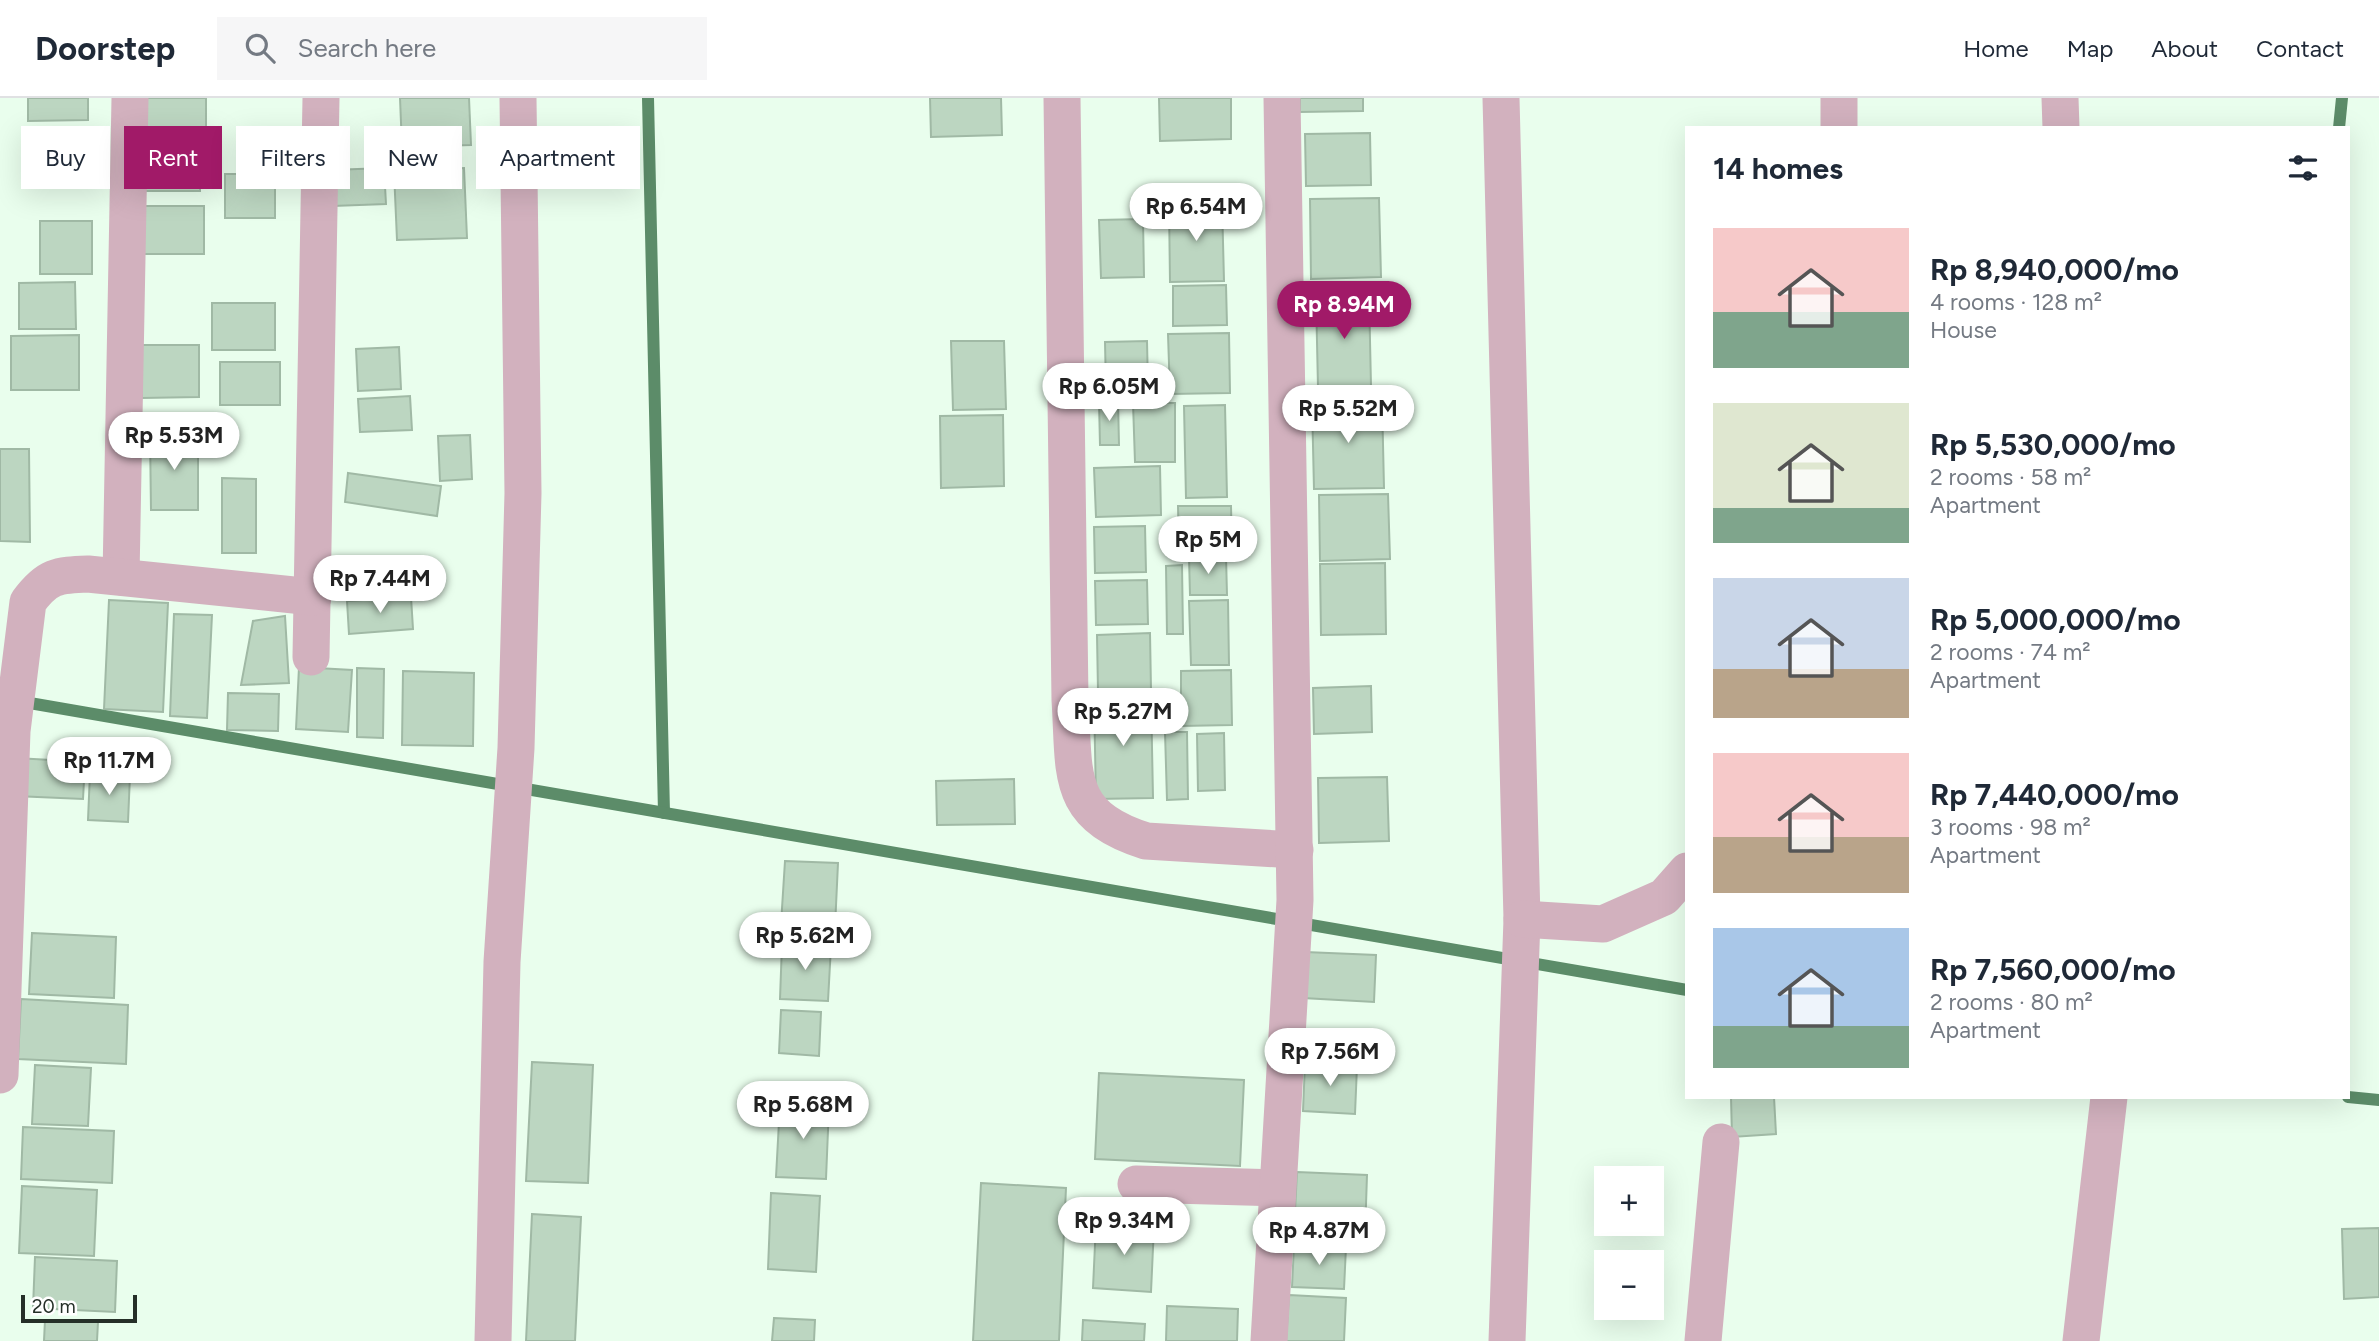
<!DOCTYPE html>
<meta charset="utf-8">
<style>
body{margin:0;font-family:Figtree,sans-serif;background:#f6f6f7;color:#1f2937;height:100vh;display:flex;flex-direction:column;font-size:26px;white-space:nowrap}
*{box-sizing:border-box;margin:0}
p{font-size:23px;color:#747a83}
.icon{flex:none;width:38px;height:38px;fill:none;stroke:currentColor;stroke-width:2;stroke-linecap:round;stroke-linejoin:round}
.map{position:relative;flex:1;overflow:hidden}
.sheet{position:absolute;left:1685px;top:28px;width:665px;height:973px;display:flex;flex-direction:column;background:#fff;border-radius:0px;box-shadow:0 7px 28px #0002}
.sheet>*{flex:none}
.banner{position:absolute;left:21px;top:28px;width:665px;height:63px;display:flex;gap:14px}
.buttons{position:absolute;left:1594px;top:1068px;display:grid;gap:14px}
.buttons a{display:grid;place-items:center;width:70px;height:70px;border-radius:0px;background:#fff;box-shadow:0 7px 28px #0002;font-size:35px}
.scale{position:absolute;left:21px;bottom:18px;width:116px;box-sizing:border-box;padding-left:7px;border:4px solid #252f28;border-top:0;font-size:19px;line-height:24px;white-space:nowrap;color:#252f28;-webkit-text-stroke:5px #fff;paint-order:stroke}
.price{position:absolute;translate:-50% -60px;padding:0 16px;border-radius:24px;background:#fff;color:#222;font-size:23px;line-height:46px;filter:drop-shadow(0 2px 4px #0008)}
.price::after{content:'';position:absolute;left:50%;top:42px;width:21px;height:16px;margin-left:-10px;background:inherit;clip-path:polygon(0 0,100% 0,50% 100%)}
.price.current{background:#a11a68;color:#fff}
ul{padding:0;list-style:none}
li{display:flex;align-items:center;gap:21px;height:175px;padding:0 28px}
li span{display:grid;place-items:center;flex:none;width:196px;height:140px;border-radius:0px;color:#555}
li>.icon{margin-inline-start:auto}
span .icon{width:84px;height:84px;fill:#fffc;stroke-width:1}
li b{font-size:30px}
h2{display:flex;justify-content:space-between;align-items:center;height:84px;padding:0 28px;font-size:30px}
.tag{padding:0 24px;border-radius:0px;background:#fff;box-shadow:0 7px 28px #0002;font-size:24px;line-height:63px}
.tag.current{background:#a11a68;color:#fff}
header{display:flex;align-items:center;gap:42px;box-sizing:border-box;height:98px;padding:0 35px;background:#fff;border-bottom:2px solid #e0e1e3}
header strong{font-size:33px}
nav{display:flex;gap:38px;margin-inline-start:auto;font-size:24px}
.search{width:490px;height:63px;background:#f6f6f7;display:flex;align-items:center;gap:18px;box-sizing:border-box;padding:0 24px;border-radius:0px;color:#747a83;font-size:26px}
.map>svg:first-child{display:block}
</style>
<header>
<strong>Doorstep</strong>
<div class="search"><svg class="icon" aria-label="search" viewBox="0 0 24 24"><circle cx="10" cy="10" r="6"/><path d="M15 15l6 6"/></svg>Search here</div>
<nav><a>Home</a><a>Map</a><a>About</a><a>Contact</a></nav>
</header>
<div class="map">
<svg width="2379" height="1243" viewBox="0 0 2379 1243">
<rect width="100%" height="100%" fill="#e9feed"/>
<g fill="none" stroke-linecap="round" stroke-linejoin="round">
<g stroke="#5c8c69" stroke-width="12">
<path d="M648,0l16,715"/>
<path d="M2339,30l3,-30"/>
<path d="M18,603l1669,289"/>
<path d="M2348,999l31,3"/>
</g>
</g>
<g fill="#bcd6c1" stroke="#a0b9a5" stroke-width="2">
<path d="M28,0h60v22l-60,1z"/>
<rect x="133" y="0" width="73" height="44"/>
<path d="M400,0h69l2,47 -69,2z"/>
<path d="M930,0h71l1,37 -71,2z"/>
<path d="M1159,0h72v41l-71,2z"/>
<path d="M1300,0h63v13l-63,1z"/>
<path d="M1370,35l1,52 -65,1 -1,-52z"/>
<rect x="135" y="50" width="65" height="43"/>
<path d="M384,70l2,36 -53,2 -1,-36z"/>
<path d="M464,70l3,70 -70,2 -3,-69z"/>
<rect x="225" y="76" width="50" height="44"/>
<path d="M1379,100l2,79 -70,2 -1,-80z"/>
<path d="M1222,105l2,78 -54,1 -1,-78z"/>
<rect x="139" y="108" width="65" height="48"/>
<path d="M1143,121l1,58 -43,1 -2,-58z"/>
<rect x="40" y="123" width="52" height="53"/>
<path d="M75,184l1,47h-57v-46z"/>
<path d="M1226,187l1,40 -54,1v-40z"/>
<path d="M1369,197l2,91 -53,1 -2,-91z"/>
<rect x="212" y="205" width="63" height="47"/>
<path d="M1229,235l1,60 -60,1 -2,-60z"/>
<path d="M79,237v55h-68v-54z"/>
<path d="M951,243h53l2,68 -53,1z"/>
<path d="M1147,243l1,46 -42,2 -1,-47z"/>
<path d="M142,247h57v52l-57,1z"/>
<path d="M399,249l2,42 -43,2 -2,-42z"/>
<rect x="220" y="264" width="60" height="43"/>
<path d="M410,298l2,34 -52,2 -2,-33z"/>
<path d="M1118,302l1,45h-19l-1,-44z"/>
<path d="M1382,302l2,88 -70,1 -2,-87z"/>
<path d="M1133,305h42v59h-40z"/>
<path d="M1225,307l2,92 -41,1 -2,-92z"/>
<path d="M1003,317l1,71 -63,2 -1,-72z"/>
<path d="M150,336h48v76h-47z"/>
<path d="M470,337l2,44 -32,2 -2,-45z"/>
<path d="M0,351h29l1,93 -30,-1z"/>
<path d="M1160,368l1,49 -65,2 -2,-49z"/>
<path d="M348,375l93,13 -4,30 -92,-14z"/>
<path d="M222,380l34,1v74h-34z"/>
<path d="M1388,396l2,65 -70,2 -1,-66z"/>
<path d="M1178,408h53l1,44 -53,1z"/>
<path d="M1145,428l1,46 -51,1 -1,-46z"/>
<path d="M1226,458l1,39h-37l-1,-38z"/>
<path d="M1385,465l1,71 -65,1 -1,-71z"/>
<path d="M1182,467l1,69h-16l-1,-68z"/>
<path d="M1147,482l1,44 -52,1 -1,-44z"/>
<path d="M411,499l2,32 -64,5 -2,-33z"/>
<path d="M109,502l59,3 -5,109 -59,-3z"/>
<path d="M1228,502l1,65h-38l-2,-64z"/>
<path d="M174,516l38,1 -5,103 -37,-2z"/>
<path d="M285,518l4,67 -48,2 12,-64z"/>
<path d="M1150,535l1,57 -53,1 -1,-56z"/>
<path d="M299,569l53,3 -4,62 -52,-3z"/>
<path d="M357,570l27,1 -1,69 -26,-1z"/>
<path d="M1231,572l1,55 -51,1v-55z"/>
<path d="M403,573l71,2 -1,73 -71,-1z"/>
<path d="M1371,588l1,46 -58,2 -1,-46z"/>
<path d="M228,595l51,1 -1,37 -51,-1z"/>
<path d="M1151,599l2,101 -57,1 -2,-101z"/>
<path d="M1165,634h22l1,67 -21,1z"/>
<path d="M1224,635l1,57 -27,1 -1,-57z"/>
<path d="M16,660l69,4 -2,37 -68,-3z"/>
<path d="M90,675l40,2 -2,47 -40,-2z"/>
<path d="M1387,679l2,64 -70,2 -1,-65z"/>
<path d="M1014,681l1,45 -78,1 -1,-44z"/>
<path d="M785,763l53,2 -3,64 -54,-3z"/>
<path d="M32,835l84,4 -2,61 -85,-4z"/>
<path d="M782,846l49,2 -3,55 -48,-2z"/>
<path d="M1305,854l71,3 -2,47 -71,-4z"/>
<path d="M21,901l107,6 -2,59 -108,-5z"/>
<path d="M781,912l40,2 -2,44 -40,-3z"/>
<path d="M532,964l61,3 -5,118 -62,-2z"/>
<path d="M1305,965l52,3 -2,48 -52,-3z"/>
<path d="M35,967l56,3 -3,58 -56,-2z"/>
<path d="M1099,975l145,7 -4,86 -145,-7z"/>
<path d="M1731,999h43l2,37 -44,3z"/>
<path d="M780,1005l49,3 -3,73 -50,-2z"/>
<path d="M23,1029l91,4 -2,52 -91,-4z"/>
<path d="M1297,1074l70,3 -2,59 -71,-4z"/>
<path d="M981,1085l85,5 -7,153h-86z"/>
<path d="M22,1088l75,4 -3,66 -75,-3z"/>
<path d="M771,1095l49,3 -4,76 -48,-3z"/>
<path d="M532,1116l49,3 -6,124h-49z"/>
<path d="M1096,1125l58,3 -3,66 -58,-4z"/>
<path d="M2379,1130v69l-35,2 -2,-70z"/>
<path d="M1294,1147l52,2 -2,42 -52,-2z"/>
<path d="M35,1159l82,4 -2,51 -82,-4z"/>
<path d="M1289,1197l57,3 -2,43h-58z"/>
<path d="M1167,1208l71,3 -1,32h-71z"/>
<path d="M774,1220l41,2 -1,21h-42z"/>
<path d="M45,1222l53,2 -1,19h-53z"/>
<path d="M1083,1222l62,4 -1,17h-62z"/>
</g>
<g fill="none" stroke-linecap="round" stroke-linejoin="round">
<g stroke="#d2b1be" stroke-width="37">
<path d="M1062,0l8,602c5,74 -6,115 76,141l149,9"/>
<path d="M1501,0l21,821 -15,422"/>
<path d="M1839,0v30"/>
<path d="M2060,0l1,30"/>
<path d="M121,479l9,-479"/>
<path d="M311,559l10,-559"/>
<path d="M1522,821l81,5 61,-27 23,-26"/>
<path d="M0,977l12,-344 16,-129c19,-26 29,-27 60,-28l225,23"/>
<path d="M1136,1086l141,4"/>
<path d="M493,1243l9,-379 14,-214 7,-255 -5,-395"/>
<path d="M1269,1243l26,-441 -13,-802"/>
<path d="M1703,1243l18,-199"/>
<path d="M2081,1243l28,-244"/>
</g>
</g>
</svg>
<div class="buttons">
<a>+</a>
<a>−</a>
</div>
<div class="scale">20 m</div>
<b class="price" style="left:1196px;top:145px">Rp 6.54M</b>
<b class="price current" style="left:1344px;top:243px">Rp 8.94M</b>
<b class="price" style="left:1109px;top:325px">Rp 6.05M</b>
<b class="price" style="left:1348px;top:347px">Rp 5.52M</b>
<b class="price" style="left:174px;top:374px">Rp 5.53M</b>
<b class="price" style="left:1208px;top:478px">Rp 5M</b>
<b class="price" style="left:380px;top:517px">Rp 7.44M</b>
<b class="price" style="left:1123px;top:650px">Rp 5.27M</b>
<b class="price" style="left:109px;top:699px">Rp 11.7M</b>
<b class="price" style="left:805px;top:874px">Rp 5.62M</b>
<b class="price" style="left:1330px;top:990px">Rp 7.56M</b>
<b class="price" style="left:803px;top:1043px">Rp 5.68M</b>
<b class="price" style="left:1124px;top:1159px">Rp 9.34M</b>
<b class="price" style="left:1319px;top:1169px">Rp 4.87M</b>
<div class="banner">
<a class="tag">Buy</a>
<a class="tag current">Rent</a>
<a class="tag">Filters</a>
<a class="tag">New</a>
<a class="tag">Apartment</a>
</div>
<section class="sheet">
<h2>14 homes<svg class="icon" aria-label="filters" viewBox="0 0 24 24"><path d="M4 7h16M4 17h16"/><circle cx="9" cy="7" r="2"/><circle cx="15" cy="17" r="2"/></svg></h2>
<ul>
<li><span style="background:linear-gradient(#f6c9c9 60%,#7fa58c 0)"><svg class="icon" aria-label="home" viewBox="0 0 24 24"><path d="M3 11l9-7 9 7M6 9v11h12V9"/></svg></span><div><b>Rp 8,940,000/mo</b><p>4 rooms · 128 m²</p><p>House</p></div></li>
<li><span style="background:linear-gradient(#dfe7d0 75%,#7fa58c 0)"><svg class="icon" aria-label="home" viewBox="0 0 24 24"><path d="M3 11l9-7 9 7M6 9v11h12V9"/></svg></span><div><b>Rp 5,530,000/mo</b><p>2 rooms · 58 m²</p><p>Apartment</p></div></li>
<li><span style="background:linear-gradient(#c9d6e8 65%,#b9a48a 0)"><svg class="icon" aria-label="home" viewBox="0 0 24 24"><path d="M3 11l9-7 9 7M6 9v11h12V9"/></svg></span><div><b>Rp 5,000,000/mo</b><p>2 rooms · 74 m²</p><p>Apartment</p></div></li>
<li><span style="background:linear-gradient(#f6c9c9 60%,#b9a48a 0)"><svg class="icon" aria-label="home" viewBox="0 0 24 24"><path d="M3 11l9-7 9 7M6 9v11h12V9"/></svg></span><div><b>Rp 7,440,000/mo</b><p>3 rooms · 98 m²</p><p>Apartment</p></div></li>
<li><span style="background:linear-gradient(#a9c7e8 70%,#7fa58c 0)"><svg class="icon" aria-label="home" viewBox="0 0 24 24"><path d="M3 11l9-7 9 7M6 9v11h12V9"/></svg></span><div><b>Rp 7,560,000/mo</b><p>2 rooms · 80 m²</p><p>Apartment</p></div></li>
</ul>
</section>
</div>
